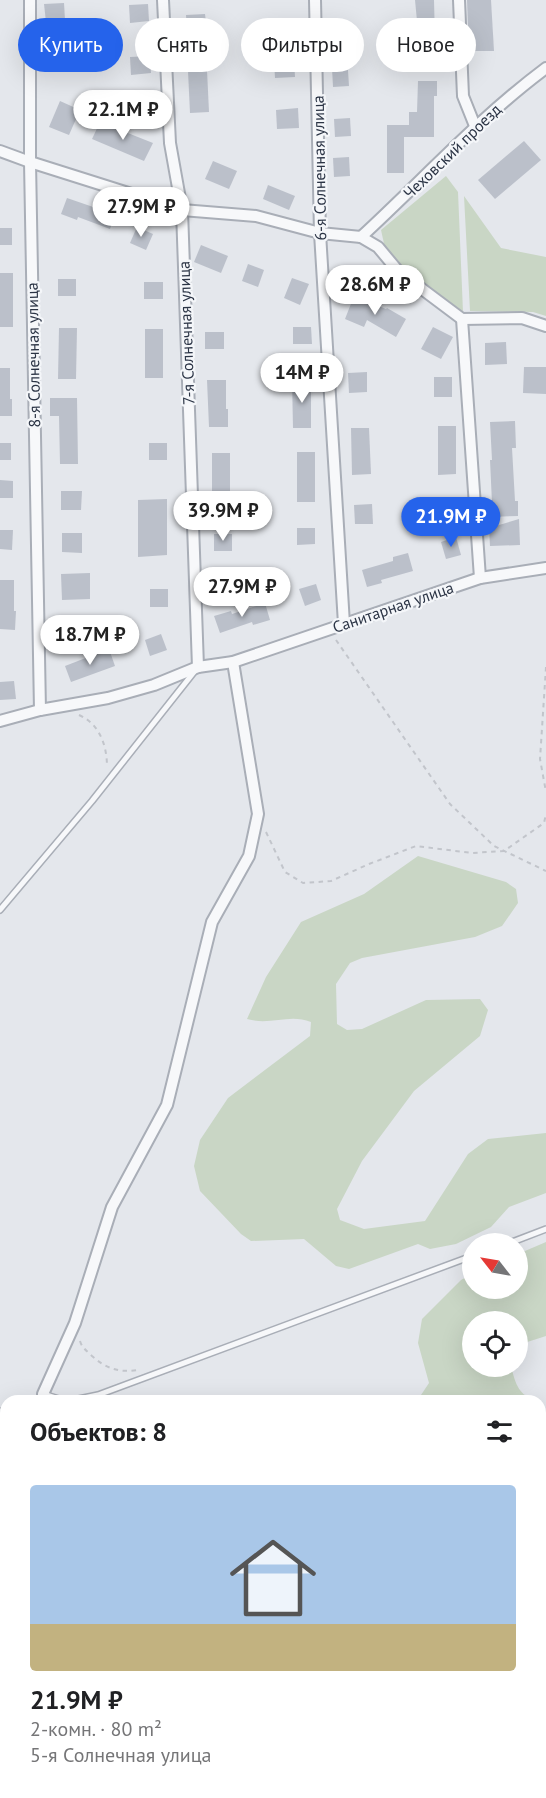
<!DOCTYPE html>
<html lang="ru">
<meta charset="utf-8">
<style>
body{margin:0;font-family:"PT Sans",sans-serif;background:#f6f6f6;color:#202124;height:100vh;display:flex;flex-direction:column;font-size:22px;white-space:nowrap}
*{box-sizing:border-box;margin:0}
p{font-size:20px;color:#757577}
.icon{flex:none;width:33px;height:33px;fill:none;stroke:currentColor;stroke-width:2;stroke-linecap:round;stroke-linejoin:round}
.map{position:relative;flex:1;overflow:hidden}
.sheet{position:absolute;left:0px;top:1395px;width:546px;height:404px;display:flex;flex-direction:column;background:#fff;border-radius:18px 18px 0 0;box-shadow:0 6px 24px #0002}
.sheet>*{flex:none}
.banner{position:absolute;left:18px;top:18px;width:510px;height:54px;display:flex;gap:12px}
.needle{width:39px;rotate:301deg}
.controls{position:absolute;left:462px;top:1233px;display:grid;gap:12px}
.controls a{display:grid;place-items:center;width:66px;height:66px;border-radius:50%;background:#fff;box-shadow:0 6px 24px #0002;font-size:30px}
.price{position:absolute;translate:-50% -51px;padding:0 14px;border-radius:21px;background:#fff;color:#222;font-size:20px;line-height:39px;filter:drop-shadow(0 2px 3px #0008)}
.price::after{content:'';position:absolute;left:50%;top:36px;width:18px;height:14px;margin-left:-9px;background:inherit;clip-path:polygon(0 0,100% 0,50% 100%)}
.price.active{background:#2563eb;color:#fff}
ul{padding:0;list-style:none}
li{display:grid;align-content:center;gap:12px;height:318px;padding:0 30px}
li+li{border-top:2px solid #e0e0e0}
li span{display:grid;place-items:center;height:186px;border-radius:6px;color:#555}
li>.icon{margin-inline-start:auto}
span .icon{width:108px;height:108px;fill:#fffc;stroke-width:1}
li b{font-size:26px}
h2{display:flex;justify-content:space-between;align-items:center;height:72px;padding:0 30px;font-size:26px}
.chip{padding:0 21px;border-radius:27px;background:#fff;box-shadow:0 6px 24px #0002;font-size:21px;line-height:54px}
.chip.active{background:#2563eb;color:#fff}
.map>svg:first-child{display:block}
</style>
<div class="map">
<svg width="546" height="1798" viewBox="0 0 546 1798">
<rect width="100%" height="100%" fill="#e4e7ec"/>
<g fill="#c9d6c5">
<path d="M446,176l12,16 5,120 -63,-47 -15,-17 -4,-18z"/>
<path d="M464,196l37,52 45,9v59l-13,-4 -63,-1z"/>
<path d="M418,856l88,26 10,7 2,14 -16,23 -27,11 -113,21 -12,5 -14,21 1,40 10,6 15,-1 64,-29 54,-1 8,11 -8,26 -66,55 -52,70 -25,48 3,11 24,9 61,-8 43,-67 20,-15 58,-6v60l-37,14 -18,20 -35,17 -26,5 -12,-5 -69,25 -13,-3 -32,-27 -53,2 -10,-7 -41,-43 -6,-25 6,-26 28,-42 82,-62 1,-14c-22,-9 -40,4 -64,-3l19,-42 35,-55 63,-28z"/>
<path d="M546,1242v94l-28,9v-23h-46v44l39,1c5,17 7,28 26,34h-120l12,-18 -11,-40 4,-24 39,-39 11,-6v14h46v-34z"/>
</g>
<g fill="#bbc0ca">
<path d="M415,0h19l1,39h-22v-17l4,-1z"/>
<path d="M467,0h24l3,51h-25z"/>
<path d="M64,3l1,17 -19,2 -2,-18z"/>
<path d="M148,4l1,17 -19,2 -1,-18z"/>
<path d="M205,14l2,17 -20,2 -1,-18z"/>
<path d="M294,26l1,18h-2l2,33 -20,1 -1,-17h2l-2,-33z"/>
<path d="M359,33v21l-12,1 2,31 -16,1 -1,-19h3l-1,-34z"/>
<path d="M150,56l1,17 -20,2 -1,-18z"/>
<path d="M207,70l2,42 -19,1 -2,-42z"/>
<path d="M418,81h19v15h-3v41h-30v36h-17v-48h22v-13h8z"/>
<path d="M60,101l20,9 -11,25 -20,-8z"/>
<path d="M298,108l1,20 -22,1 -1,-19z"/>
<path d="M350,118l1,18 -16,1 -1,-18z"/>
<path d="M100,122l53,21 -9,18 -52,-22z"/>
<path d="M524,141l17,19 -46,39 -17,-19z"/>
<path d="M349,157l1,19 -16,1 -1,-19z"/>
<path d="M213,161l24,10 -8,18 -24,-10z"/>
<path d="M268,185l27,11 -6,14 -26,-11z"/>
<path d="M67,198l32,11 1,-3 16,6 -6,17 -32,-12 -1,3 -16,-6z"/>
<path d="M137,227l16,7 -7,16 -16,-7z"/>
<rect x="0" y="228" width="12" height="17"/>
<path d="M201,245l27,11 -7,17 -27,-11z"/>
<path d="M248,264l16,6 -6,17 -16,-6z"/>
<rect x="0" y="273" width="13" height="54"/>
<path d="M292,278l17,6 -9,21 -16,-7z"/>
<rect x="58" y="279" width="18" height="17"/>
<rect x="144" y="282" width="19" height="17"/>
<path d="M354,296l32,13 1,-1 19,11 -10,18 -29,-17 -3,7 -19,-8z"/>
<path d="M293,327h18l1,17h-19z"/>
<path d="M433,327l20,10 -12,22 -20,-10z"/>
<path d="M59,328h18l-1,51h-18z"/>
<rect x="145" y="329" width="18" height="49"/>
<rect x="205" y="332" width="19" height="17"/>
<path d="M506,342l1,22 -22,1v-22z"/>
<path d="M524,367h22v27l-23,-1z"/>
<path d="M0,368h10v31h2v17h-12z"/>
<path d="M367,372v20l-18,1 -1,-20z"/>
<rect x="434" y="377" width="18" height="20"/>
<path d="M292,379l19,1v48h-18z"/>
<path d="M207,380h19v29h2v18h-19z"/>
<path d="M50,398h27l1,66h-18l-1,-48h-9z"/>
<path d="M515,421l1,27h-4l3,53h3v15l-30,1v-14h4l-2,-43h2l-2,-38z"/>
<path d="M438,426h18v48l-18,1z"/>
<path d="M351,428h18l2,46 -19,1z"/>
<rect x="0" y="443" width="11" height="17"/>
<rect x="149" y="443" width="18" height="17"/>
<rect x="297" y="452" width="18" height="50"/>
<rect x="212" y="453" width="18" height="48"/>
<path d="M0,480l13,1v17h-13z"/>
<path d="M61,491h21l-1,19h-20z"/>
<path d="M440,498h18l1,19 -18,1z"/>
<path d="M167,499v56l-29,2v-57z"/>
<path d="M372,504l1,20h-18l-1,-19z"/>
<path d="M519,519l1,26 -30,1 -1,-18z"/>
<path d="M297,528h18v16l-18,1z"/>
<path d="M0,530h13l-1,20 -12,-1z"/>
<path d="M62,533h20v20l-20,-1z"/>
<rect x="214" y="534" width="18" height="17"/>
<path d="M456,537l5,18 -15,4 -5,-17z"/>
<path d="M408,553l5,18 -32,9 1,3 -15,4 -5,-17 31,-9v-4z"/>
<path d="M90,573v26l-28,1 -1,-26z"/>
<path d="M0,580h14v31h2l-1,19 -15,-1z"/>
<path d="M316,584l5,16 -16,6 -6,-17z"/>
<rect x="150" y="589" width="18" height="18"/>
<path d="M265,603l5,17 -17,5 -1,-3 -32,11 -6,-17 17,-5 1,3z"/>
<path d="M161,634l6,16 -17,6 -5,-16z"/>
<path d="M109,649l6,17 -44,16 -6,-16z"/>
<path d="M14,681l2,18 -16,1v-18z"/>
</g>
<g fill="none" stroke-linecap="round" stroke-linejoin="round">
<defs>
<g id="service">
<path d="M0,910l92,-109 102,-129"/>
<path d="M507,1244l39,-15"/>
<path d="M43,1394l22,7"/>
<path d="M69,1401l29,-6 374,-139"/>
</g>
<g id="minor">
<path d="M30,0v162l10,548"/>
<path d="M163,0l7,143 12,67 16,457"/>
<path d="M315,0l5,233 24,391"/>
<path d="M459,0l4,96 12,30"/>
<path d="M0,151l30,11 152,48 74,6 64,17 41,4 17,10 20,24 64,48 60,-1 24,8"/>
<path d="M361,237c62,-57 118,-119 185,-169"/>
<path d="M462,319l18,259"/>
<path d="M0,721l40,-11 68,-12 46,-13 44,-18 35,-5 247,-84 66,-10"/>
<path d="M43,1401v-7l32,-71 37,-116 55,-102 45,-183 37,-66 9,-42 -25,-152"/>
</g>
</defs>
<use href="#service" stroke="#a9aeb7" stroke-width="8"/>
<use href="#minor" stroke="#a9aeb7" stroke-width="14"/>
<g stroke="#c2c5cb" stroke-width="2" stroke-dasharray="4.5 4.5" stroke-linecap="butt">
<path d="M336,640l114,164 44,42 52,25"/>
<path d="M546,667l-6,92 6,33"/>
<path d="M79,715c21,9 28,31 28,52"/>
<path d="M266,832l19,40 18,11 28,-2 38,-17 47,-18 56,7 32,-2 40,-28 2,-9"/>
<path d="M80,1341c2,7 7,10 12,15 13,12 27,17 45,14"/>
<path d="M0,1408h6"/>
<path d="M0,1696l6,1"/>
<path d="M166,1792l8,6"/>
<path d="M130,1798l1,-6"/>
</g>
<use href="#service" stroke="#f7f8fa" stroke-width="5"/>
<use href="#minor" stroke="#f7f8fa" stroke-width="10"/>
</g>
<g text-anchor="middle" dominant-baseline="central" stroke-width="4.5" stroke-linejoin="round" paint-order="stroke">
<g font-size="16" fill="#2b3445" stroke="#f4f6f9">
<text transform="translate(452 151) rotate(-44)">Чеховский проезд</text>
<text transform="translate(319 168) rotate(-91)">6-я Солнечная улица</text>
<text transform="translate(186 333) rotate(-92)">7-я Солнечная улица</text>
<text transform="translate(33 355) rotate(-91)">8-я Солнечная улица</text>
<text transform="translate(393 607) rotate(-19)">Санитарная улица</text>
</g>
</g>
</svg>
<div class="controls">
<a><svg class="needle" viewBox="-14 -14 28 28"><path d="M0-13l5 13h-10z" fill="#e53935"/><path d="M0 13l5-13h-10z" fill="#757577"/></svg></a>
<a><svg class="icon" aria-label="locate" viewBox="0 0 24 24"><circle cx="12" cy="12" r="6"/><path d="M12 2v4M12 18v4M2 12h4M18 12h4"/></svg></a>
</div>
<b class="price" style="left:123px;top:141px">22.1M ₽</b>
<b class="price" style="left:141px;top:238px">27.9M ₽</b>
<b class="price" style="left:375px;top:316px">28.6M ₽</b>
<b class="price" style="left:302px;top:404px">14M ₽</b>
<b class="price" style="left:223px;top:542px">39.9M ₽</b>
<b class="price active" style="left:451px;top:548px">21.9M ₽</b>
<b class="price" style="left:242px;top:618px">27.9M ₽</b>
<b class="price" style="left:90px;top:666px">18.7M ₽</b>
<div class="banner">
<a class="chip active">Купить</a>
<a class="chip">Снять</a>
<a class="chip">Фильтры</a>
<a class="chip">Новое</a>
</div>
<section class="sheet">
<h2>Объектов: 8<svg class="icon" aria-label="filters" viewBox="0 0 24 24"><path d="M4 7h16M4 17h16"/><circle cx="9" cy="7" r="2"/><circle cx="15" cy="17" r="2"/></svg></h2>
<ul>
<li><span style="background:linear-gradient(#a9c7e8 75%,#c2b280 0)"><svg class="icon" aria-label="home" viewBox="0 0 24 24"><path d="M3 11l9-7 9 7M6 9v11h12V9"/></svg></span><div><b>21.9M ₽</b><p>2-комн. · 80 m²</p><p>5-я Солнечная улица</p></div></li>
</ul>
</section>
</div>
